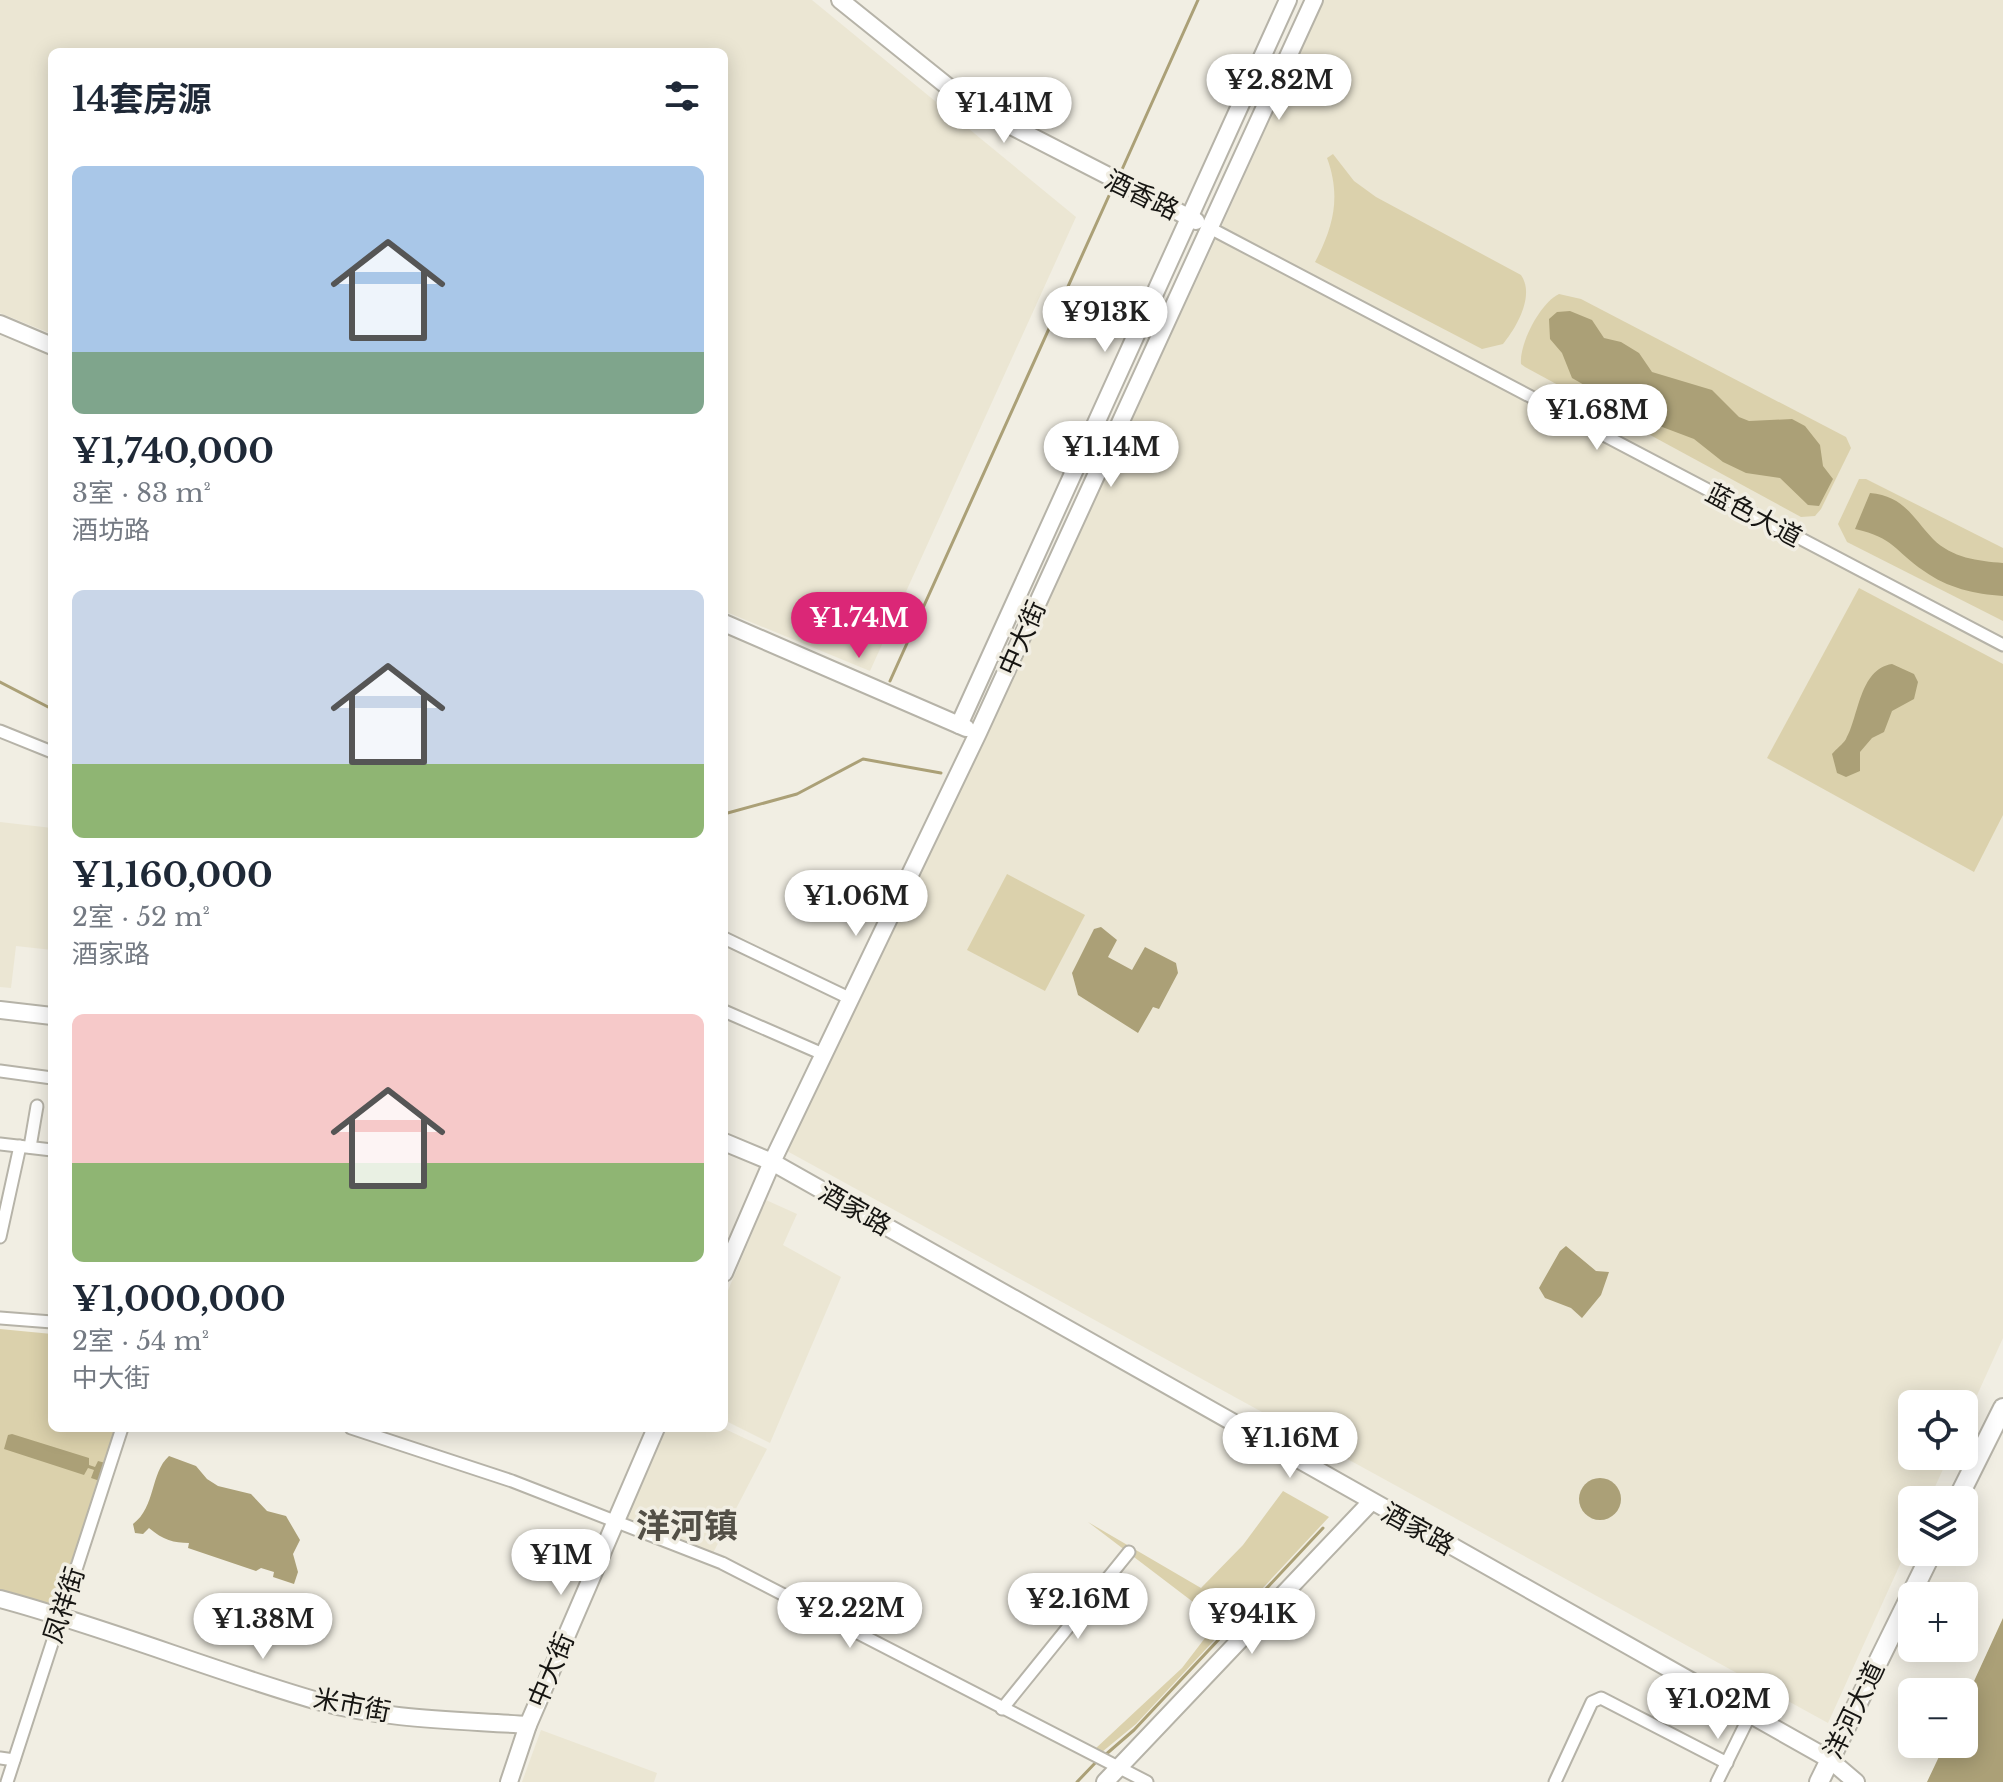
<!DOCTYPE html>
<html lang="zh">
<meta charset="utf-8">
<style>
body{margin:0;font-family:"Libre Baskerville","Noto Sans SC",serif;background:#f2f2f3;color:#1f2937;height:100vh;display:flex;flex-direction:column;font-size:30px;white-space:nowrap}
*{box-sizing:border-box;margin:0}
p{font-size:26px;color:#747a83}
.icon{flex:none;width:44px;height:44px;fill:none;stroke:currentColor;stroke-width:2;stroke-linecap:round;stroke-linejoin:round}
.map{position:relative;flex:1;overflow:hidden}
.drawer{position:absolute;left:48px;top:48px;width:680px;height:1384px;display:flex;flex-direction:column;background:#fff;border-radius:12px;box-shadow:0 4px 20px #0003}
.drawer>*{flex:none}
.buttons{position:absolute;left:1898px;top:1390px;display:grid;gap:16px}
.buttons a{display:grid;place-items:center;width:80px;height:80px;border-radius:12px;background:#fff;box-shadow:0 4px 20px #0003;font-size:40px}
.price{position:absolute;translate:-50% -68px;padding:0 18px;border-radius:28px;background:#fff;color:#222;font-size:26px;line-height:52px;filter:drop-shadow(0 2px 4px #0008)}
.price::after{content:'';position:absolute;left:50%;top:48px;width:24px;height:18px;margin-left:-12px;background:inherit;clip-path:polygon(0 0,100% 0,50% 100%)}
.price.selected{background:#db2777;color:#fff}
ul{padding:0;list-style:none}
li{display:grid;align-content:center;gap:16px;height:424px;padding:0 24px}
li span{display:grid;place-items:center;height:248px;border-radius:12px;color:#555}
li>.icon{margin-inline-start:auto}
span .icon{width:144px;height:144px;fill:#fffc;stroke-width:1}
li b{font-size:34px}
h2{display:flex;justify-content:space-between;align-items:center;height:96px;padding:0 24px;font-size:34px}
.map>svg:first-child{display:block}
</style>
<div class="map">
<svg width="2003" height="1782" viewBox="0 0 2003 1782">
<rect width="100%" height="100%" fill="#f1eee3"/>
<g fill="#ebe6d3">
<path d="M0,0h812l264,217 -206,454 -146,-60v-559h-672v282l-52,-21z"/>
<path d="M1324,0h679v1338l-39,86v-20h-52v52h37l-20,44h-17v38l-84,185 -1041,-572 421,-895z"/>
<path d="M0,822l52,6v122l-36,-4 -5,42 -11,-1z"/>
<path d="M766,1200l31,14 -14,31 58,32 -71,166 -46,-23v-120z"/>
<path d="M667,1428h56l44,21 -55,106 -87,-37z"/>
<path d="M541,1730l116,43 -3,9h-132z"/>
</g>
<g fill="#dbd1ac">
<path d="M1333,154l21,27 22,16 145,78c14,20 -4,52 -18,69l-21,5 -167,-87c19,-36 26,-66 12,-104z"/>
<path d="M1559,294l22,5 265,138 5,11 -30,61 -6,7 -14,1 -276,-150 -4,-3c-2,-20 19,-61 38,-70z"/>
<path d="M1859,479h7l137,69v73l-156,-79 -9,-18z"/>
<path d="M1859,588l144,76v151l-29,57 -207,-114z"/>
<path d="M1007,874l78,41 -40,76 -78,-41z"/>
<path d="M0,1329l52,5v94h70l-57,179 -65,-16z"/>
<path d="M1283,1491l46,26 -193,207 -34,28 -7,-3 87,-81 36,-47 -130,-99 113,66 42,-43z"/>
</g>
<g fill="#aba077">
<path d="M1570,311l22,9 12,18 17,4 18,11 13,19 60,18 27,27 10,4 43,-2 13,7 15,19 3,21 10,13 -14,27 -11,-1 -28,-27 -34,-5 -23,-11 -29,-23 -45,-17 -77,-44 -10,-25 -12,-14 -1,-20 8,-7z"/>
<path d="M1870,493c34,3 43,25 63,46 19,19 45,22 70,24v33c-28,-2 -56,-8 -79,-25 -31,-21 -29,-33 -69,-42z"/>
<path d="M1892,664l22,10 4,8 -4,17 -22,12 -8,21 -12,6 -12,14v19l-14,6 -9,-4 -5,-19c4,-5 11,-10 14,-15 13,-22 13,-70 46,-75z"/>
<path d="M1101,927l16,13 -9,17 24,13 13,-23 31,16 2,10 -19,36 -6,-2 -15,26 -60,-38 -6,-22 22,-44z"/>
<path d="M1566,1246l30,25 13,1 -8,23 -19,23 -11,-10 -26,-10 -6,-10 21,-37z"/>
<path d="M12,1434l77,24v7l6,2 3,-6 11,3 -6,18 -12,-4 3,-8 -6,-2 -4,7 -80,-26 4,-14z"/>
<path d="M169,1456l27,10 11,13 11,7 33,8 16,17 19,5 14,24 -7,14 5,18 -4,12 -21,-7 1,-5 -13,-4 -5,3 -68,-23 1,-5c-15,0 -26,-3 -40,-15l-6,6 -8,-1 -2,-9c23,-17 17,-51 36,-68z"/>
<circle cx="1600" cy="1499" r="21"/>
<path d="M2003,1618v164h-76l18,-38h19v-41z"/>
</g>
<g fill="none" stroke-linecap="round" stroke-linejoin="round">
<g stroke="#aba077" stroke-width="3">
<path d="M1120,174l78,-174"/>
<path d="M890,681l222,-492"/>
<path d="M0,682l52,27"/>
<path d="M724,814l73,-20 66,-35 78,14"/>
<path d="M1104,1756l30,-26 189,-202"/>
<path d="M1077,1782l21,-22"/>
</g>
<defs>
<g id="street">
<path d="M1208,227l795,418"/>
<path d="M0,731l52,21"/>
<path d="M724,938l125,60"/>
<path d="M724,1011l101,44"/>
<path d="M0,1071l52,7"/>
<path d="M0,1144l52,6"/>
<path d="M30,1147l7,-41"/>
<path d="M0,1237l20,-91"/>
<path d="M0,1318l52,4"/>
<path d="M351,1428l161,53 210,82 425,219"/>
<path d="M1002,1709l127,-157"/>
<path d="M0,1758l14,2"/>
<path d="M7,1782l115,-354"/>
<path d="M1555,1782l37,-80 9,-4 126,65"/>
<path d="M1717,1782l33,-67"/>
</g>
<g id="secondary">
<path d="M840,0l132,106 224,115"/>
<path d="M0,324l52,22"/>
<path d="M724,623l242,105"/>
<path d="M959,725l329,-725"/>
<path d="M0,1010l52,6"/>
<path d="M724,1142l48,20 1057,597 27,23"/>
<path d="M724,1273l48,-111 206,-429 336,-733"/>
<path d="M0,1599c108,29 213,72 321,103 66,18 139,18 207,23"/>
<path d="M509,1782l19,-57 128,-297"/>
<path d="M1105,1782l265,-279"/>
</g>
<g id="primary">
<path d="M1957,1500l46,-92"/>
<path d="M1819,1782l113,-230"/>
</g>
</defs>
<use href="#street" stroke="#b6b3a8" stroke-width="15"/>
<use href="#secondary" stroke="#b6b3a8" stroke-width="20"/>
<use href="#primary" stroke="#b6b3a8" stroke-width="22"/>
<use href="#street" stroke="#fff" stroke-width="11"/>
<use href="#secondary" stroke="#fff" stroke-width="16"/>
<use href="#primary" stroke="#fff" stroke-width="18"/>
</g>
<g text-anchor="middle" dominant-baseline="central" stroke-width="7" stroke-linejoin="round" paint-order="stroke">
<g font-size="26" fill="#161512" stroke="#f1eee3">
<text transform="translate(1142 195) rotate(26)">酒香路</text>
<text transform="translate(1754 515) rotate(28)">蓝色大道</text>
<text transform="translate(1022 638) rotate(-66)">中大街</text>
<text transform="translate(855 1209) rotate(30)">酒家路</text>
<text transform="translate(1418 1529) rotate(29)">酒家路</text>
<text transform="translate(64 1605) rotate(-72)">凤祥街</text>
<text transform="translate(551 1670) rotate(-67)">中大街</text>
<text transform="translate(352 1705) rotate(11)">米市街</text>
<text transform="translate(1854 1710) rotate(-64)">洋河大道</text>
</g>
<g font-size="34" font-weight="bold" fill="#535047" stroke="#f1eee3">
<text x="687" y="1526">洋河镇</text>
</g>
</g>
</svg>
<div class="buttons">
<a><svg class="icon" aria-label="locate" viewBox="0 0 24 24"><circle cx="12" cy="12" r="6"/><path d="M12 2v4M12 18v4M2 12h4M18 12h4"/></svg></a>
<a><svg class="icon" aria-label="layers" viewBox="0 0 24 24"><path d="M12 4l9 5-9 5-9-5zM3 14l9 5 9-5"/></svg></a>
<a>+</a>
<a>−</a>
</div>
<b class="price" style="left:1279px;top:122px">¥2.82M</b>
<b class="price" style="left:1004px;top:145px">¥1.41M</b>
<b class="price" style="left:1105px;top:354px">¥913K</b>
<b class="price" style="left:1597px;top:452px">¥1.68M</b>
<b class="price" style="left:1111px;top:489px">¥1.14M</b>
<b class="price selected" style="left:859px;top:660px">¥1.74M</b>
<b class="price" style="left:856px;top:938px">¥1.06M</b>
<b class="price" style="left:1290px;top:1480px">¥1.16M</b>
<b class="price" style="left:561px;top:1597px">¥1M</b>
<b class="price" style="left:1078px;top:1641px">¥2.16M</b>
<b class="price" style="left:850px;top:1650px">¥2.22M</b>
<b class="price" style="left:1252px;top:1656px">¥941K</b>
<b class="price" style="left:263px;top:1661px">¥1.38M</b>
<b class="price" style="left:1718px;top:1741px">¥1.02M</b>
<section class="drawer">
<h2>14套房源<svg class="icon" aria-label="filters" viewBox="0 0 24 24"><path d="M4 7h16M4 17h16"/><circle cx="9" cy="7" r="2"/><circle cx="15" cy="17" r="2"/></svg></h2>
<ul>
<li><span style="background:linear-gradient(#a9c7e8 75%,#7fa58c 0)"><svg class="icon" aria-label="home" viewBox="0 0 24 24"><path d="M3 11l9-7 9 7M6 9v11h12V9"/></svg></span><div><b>¥1,740,000</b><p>3室 · 83 m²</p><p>酒坊路</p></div></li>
<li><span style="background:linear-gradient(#c9d6e8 70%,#8fb573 0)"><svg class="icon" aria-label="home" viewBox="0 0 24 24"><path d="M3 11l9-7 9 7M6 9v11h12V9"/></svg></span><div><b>¥1,160,000</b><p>2室 · 52 m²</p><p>酒家路</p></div></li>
<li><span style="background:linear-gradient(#f6c9c9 60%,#8fb573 0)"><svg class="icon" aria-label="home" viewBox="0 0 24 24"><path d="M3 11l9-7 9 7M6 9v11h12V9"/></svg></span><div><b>¥1,000,000</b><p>2室 · 54 m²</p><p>中大街</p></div></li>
</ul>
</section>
</div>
